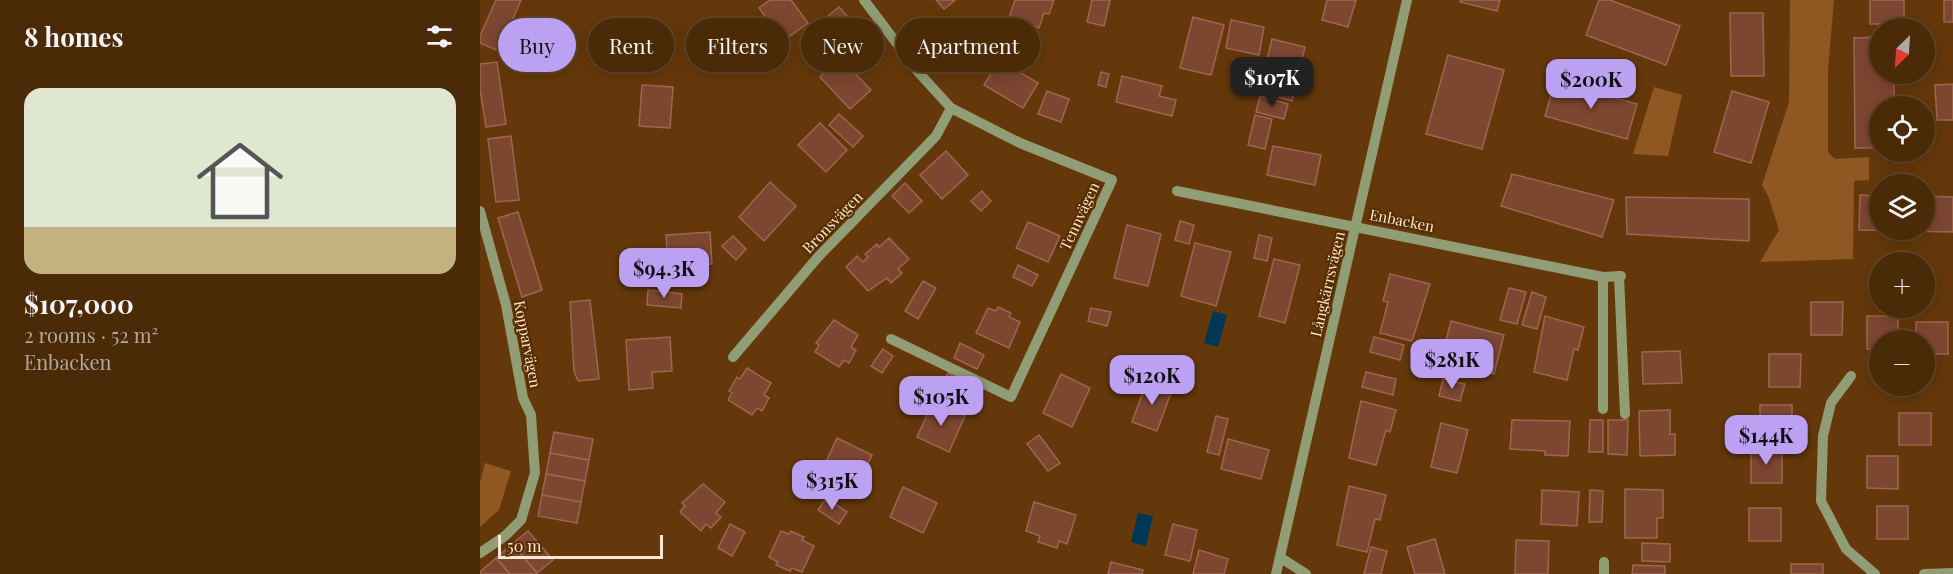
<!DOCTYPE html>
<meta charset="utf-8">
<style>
body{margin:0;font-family:"Playfair Display",serif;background:#553616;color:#f1f3f6;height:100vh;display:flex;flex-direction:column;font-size:22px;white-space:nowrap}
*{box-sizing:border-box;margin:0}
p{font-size:20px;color:#b2a79c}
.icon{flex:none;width:33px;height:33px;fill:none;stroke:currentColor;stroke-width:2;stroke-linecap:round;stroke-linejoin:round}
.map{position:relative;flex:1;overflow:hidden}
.panel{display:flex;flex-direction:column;background:#4b2a08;width:480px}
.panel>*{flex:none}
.guide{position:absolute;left:18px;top:18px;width:570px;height:54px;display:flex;gap:12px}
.needle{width:39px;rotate:205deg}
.fabs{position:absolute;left:1389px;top:18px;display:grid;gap:12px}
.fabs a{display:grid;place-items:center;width:66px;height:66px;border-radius:50%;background:#4b2a08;box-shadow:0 3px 15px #0003,0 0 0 2px #624629;font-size:30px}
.scale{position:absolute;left:18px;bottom:15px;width:165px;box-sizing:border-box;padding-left:6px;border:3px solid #fbe6d4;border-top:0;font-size:16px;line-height:21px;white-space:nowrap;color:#fbe6d4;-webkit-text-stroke:4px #582e00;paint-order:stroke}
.price{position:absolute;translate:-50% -51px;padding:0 14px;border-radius:12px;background:#bca0f2;color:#111;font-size:20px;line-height:39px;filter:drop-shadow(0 2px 3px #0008)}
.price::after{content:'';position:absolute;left:50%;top:36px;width:18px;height:14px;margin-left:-9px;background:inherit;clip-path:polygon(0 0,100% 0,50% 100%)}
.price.selected{background:#222;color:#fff}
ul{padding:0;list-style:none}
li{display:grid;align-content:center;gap:12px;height:318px;padding:0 24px}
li+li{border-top:2px solid #624629}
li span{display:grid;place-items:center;height:186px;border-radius:18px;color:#555}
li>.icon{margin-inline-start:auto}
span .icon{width:108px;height:108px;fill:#fffc;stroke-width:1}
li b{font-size:26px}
h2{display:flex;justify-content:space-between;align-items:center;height:72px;padding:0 24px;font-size:26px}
.chip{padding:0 21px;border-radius:27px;background:#4b2a08;box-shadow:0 3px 15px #0003,0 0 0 2px #624629;font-size:21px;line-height:54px}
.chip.selected{background:#bca0f2;color:#111}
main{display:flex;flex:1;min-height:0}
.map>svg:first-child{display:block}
</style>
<main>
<section class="panel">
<h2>8 homes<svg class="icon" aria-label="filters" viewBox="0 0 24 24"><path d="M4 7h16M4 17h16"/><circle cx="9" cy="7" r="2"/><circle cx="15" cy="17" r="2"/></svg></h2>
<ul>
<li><span style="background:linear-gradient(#dfe7d0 75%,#c2b280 0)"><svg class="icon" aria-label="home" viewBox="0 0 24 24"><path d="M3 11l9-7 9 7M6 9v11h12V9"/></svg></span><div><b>$107,000</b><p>2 rooms · 52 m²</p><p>Enbacken</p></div></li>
</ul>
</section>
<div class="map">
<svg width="1473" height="574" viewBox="0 0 1473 574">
<rect width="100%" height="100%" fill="#64380a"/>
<g fill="#8f5822">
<path d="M1310,0h44l-6,70v82l7,7 34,-2v23l-15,1 -1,78 -93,3 19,-32 -10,-32 -7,-13 27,-83z"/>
<path d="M1174,87l28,8 -14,61 -35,-2z"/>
<path d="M5,463l26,8 -12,39 -19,17v-45z"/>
</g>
<g fill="#003757">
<path d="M733,311l14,4 -9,32 -14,-4z"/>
<path d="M658,513l15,3 -7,30 -15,-4z"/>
</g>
<g fill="#7d4631" stroke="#9f654f" stroke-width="1.5">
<path d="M16,0h25l-22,51 -19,-8v-7z"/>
<path d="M290,0h21l17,23 -25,18 -24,-33z"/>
<path d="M456,0h19l-11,9z"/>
<path d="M535,0h39l-5,14 -5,-1 -5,15 -30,-10z"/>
<path d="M612,0h18l-6,26 -17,-4z"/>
<path d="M847,0h29l-8,27 -26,-7z"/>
<path d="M980,0h40l-3,11 -37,-9z"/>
<path d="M1119,0h11l70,26 -14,39 -80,-30z"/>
<rect x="1390" y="0" width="34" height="24"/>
<rect x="1464" y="0" width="9" height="22"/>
<path d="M359,7l15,17 -26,21 -14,-18z"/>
<path d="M1250,13h33l1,63h-33z"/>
<path d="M713,17l31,8 -13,50 -31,-7z"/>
<path d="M751,20l33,7 -5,28 -33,-7z"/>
<path d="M1400,37v37h14v32h-14v42h-25l-1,-110z"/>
<path d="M138,38l3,18 -12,1 -2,-18z"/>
<path d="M792,39l33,8 -13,54 -33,-9z"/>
<path d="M968,55l56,15 -22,79 -56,-15z"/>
<path d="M360,58l31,32 -21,19 -30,-32z"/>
<path d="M519,60l39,23 -15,25 -39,-23z"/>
<path d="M17,62l9,62 -20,3 -6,-38v-25z"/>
<path d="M621,72l8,2 -3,13 -8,-2z"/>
<path d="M642,76l40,10 -3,10 17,4 -4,16 -56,-14z"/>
<path d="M1075,81l82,23 -10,35 -82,-23z"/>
<path d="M1473,84v36h-16l-2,-35z"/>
<path d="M162,85l31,2 -3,41 -31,-2z"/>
<path d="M567,91l22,8 -8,23 -23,-8z"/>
<path d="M1252,91l37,11 -18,61 -37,-11z"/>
<path d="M780,96l28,8 -4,15 -28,-7z"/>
<path d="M359,114l24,22 -10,11 -24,-22z"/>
<path d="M775,115l17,4 -7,30 -17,-4z"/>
<path d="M340,123l27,27 -21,22 -28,-27z"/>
<path d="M31,136l8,64 -23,2 -8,-63z"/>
<path d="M793,146l48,9 -6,30 -48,-10z"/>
<path d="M466,151l22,24 -26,24 -22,-24z"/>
<path d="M1032,174l102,26 -12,37 -101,-31z"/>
<path d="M290,182l26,24 -32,35 -25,-24z"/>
<path d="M425,183l17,18 -13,12 -17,-17z"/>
<path d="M502,191l9,10 -10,10 -10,-10z"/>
<path d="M1380,195l20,1v34h44v-34l29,1v35l-94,-2z"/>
<path d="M1146,197l123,2v42l-122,-7z"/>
<path d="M38,212l24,78 -20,7 -24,-79z"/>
<path d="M700,221l14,4 -5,19 -14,-4z"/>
<path d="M548,222l32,14 -12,26 -32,-14z"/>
<path d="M647,225l34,9 -13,52 -34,-8z"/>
<path d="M230,232l2,32 -44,2 -2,-31z"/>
<path d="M779,235l13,3 -5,23 -13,-3z"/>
<path d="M253,236l13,13 -10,11 -14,-14z"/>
<path d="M409,238l20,21 -11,10 4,4 -11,10 -4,-5 -19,13 -22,-24 11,-11 6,6 5,-5 -3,-3 12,-10 2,3z"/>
<path d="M715,243l36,9 -15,54 -35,-10z"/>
<path d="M794,259l26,6 -15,58 -26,-7z"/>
<path d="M538,265l20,10 -6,11 -19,-9z"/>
<path d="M910,274l40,10 -18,57 -32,-8 8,-31 -5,-1z"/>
<path d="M443,281l13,7 -18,31 -13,-8z"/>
<path d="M1029,288l17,4 -9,32 -17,-4z"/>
<path d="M168,290l34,4 -1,14 -34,-3z"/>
<path d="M1052,292l14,5 -9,32 -15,-4z"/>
<path d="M110,300l9,79 -21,2 -4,-10 -4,-69z"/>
<path d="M1331,302h32l-1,33h-31z"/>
<path d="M518,307l13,6 -2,4 11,5 -11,26 -33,-15 12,-25 8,3z"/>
<path d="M611,308l20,4 -4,14 -19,-5z"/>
<path d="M1065,316l39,11 -6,23 -4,-1 -7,31 -33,-8z"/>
<path d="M1387,316h31v24h-18v9h-13z"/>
<path d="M354,320l24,15 -7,12 5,3 -7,13 -5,-3 -5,7 -24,-15 4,-7 -3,-2z"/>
<path d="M971,321l53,14 -10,39 -53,-14z"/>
<path d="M1436,322h32v32h-24v-14h-8z"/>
<path d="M190,337l2,34 -20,1 1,16 -24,2 -3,-50z"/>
<path d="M894,337l30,8 -4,15 -30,-8z"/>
<path d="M480,343l24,12 -7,14 -23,-11z"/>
<path d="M403,349l10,7 -11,17 -11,-7z"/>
<path d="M1200,351l2,32 -39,1 -1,-32z"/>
<path d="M1289,354h32l-1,33h-31z"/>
<path d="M267,368l24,15 -7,12 5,3 -7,13 -5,-3 -5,7 -24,-15 4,-7 -3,-2 8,-14 3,2z"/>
<path d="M886,372l30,7 -3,16 -31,-8z"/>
<path d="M468,373l22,11 -6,12 -22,-10z"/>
<path d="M581,374l29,14 -18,39 -29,-14z"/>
<path d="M963,379l22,5 -5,17 -21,-5z"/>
<path d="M667,381l25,9 -15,41 -25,-9z"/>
<path d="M881,401l35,9 -6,22 -4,-2 -10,35 -27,-7z"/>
<path d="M453,402l32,14 -16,36 -32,-15z"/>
<rect x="1280" y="405" width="32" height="33"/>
<path d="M1190,410v24h5v21l-35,1 -1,-45z"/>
<rect x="1419" y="413" width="32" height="32"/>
<path d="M736,416l12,3 -9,36 -12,-3z"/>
<path d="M1032,420l58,1 -2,35 -23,-1v-4l-35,-2z"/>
<path d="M1110,420h13v32h-14z"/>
<path d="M1128,420h20l-1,35 -19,-1z"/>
<path d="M961,423l27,7 -11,43 -26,-6z"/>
<path d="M74,432l39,7 -4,21 -39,-7z"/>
<path d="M559,435l21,28 -12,8 -21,-27z"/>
<path d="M357,438l35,17 -13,28 -35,-17z"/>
<path d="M748,439l41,11 -8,29 -40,-10z"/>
<rect x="1271" y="450" width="31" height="33"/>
<path d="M70,453l39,7 -4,21 -39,-7z"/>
<path d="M1387,456h31v33l-31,-1z"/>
<path d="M66,474l39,7 -4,21 -39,-7z"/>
<path d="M223,484l22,18 -9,11 5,4 -10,11 -5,-4 -5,7 -21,-19 5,-6 -3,-3z"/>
<path d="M869,486l37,9 -6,25 -5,-1 -8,33 -30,-7z"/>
<path d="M423,487l34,16 -14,30 -33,-16z"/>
<path d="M1145,489l38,1v28h-6v20h-32z"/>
<path d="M1062,490l37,2 -2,34 -36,-2z"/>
<path d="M1110,490l13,1 -1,31h-13z"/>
<path d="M62,495l39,7 -4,21 -39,-7z"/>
<path d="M346,498l21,14 -8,12 -21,-14z"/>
<path d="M554,502l42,13 -9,29 -8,-3 -2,7 -19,-6 2,-6 -14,-5z"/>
<rect x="1397" y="506" width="31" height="33"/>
<rect x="1269" y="508" width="32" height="33"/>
<path d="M250,524l15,8 -13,24 -14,-8z"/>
<path d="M693,524l24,6 -7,31 -25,-6z"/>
<path d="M48,531l25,29 -16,13 -25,-29z"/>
<path d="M301,531l8,3 2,-3 13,6 -2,3 12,6 -12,26 -10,-4 -2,3 -14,-6 2,-3 -9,-5z"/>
<path d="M955,539l10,35h-30l-8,-27z"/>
<path d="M1036,540l33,1 -1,33h-33z"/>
<path d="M1162,543l28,1v18l-28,-1z"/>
<path d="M32,544l25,29 -1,1h-26l-14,-16z"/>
<path d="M891,547l16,4 -6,23h-17z"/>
<path d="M719,550l29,9 -4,15h-31z"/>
<path d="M16,558l14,16h-28l-2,-2z"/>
<path d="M631,562l32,8 -1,4h-34z"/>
<rect x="1311" y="564" width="32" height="10"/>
<path d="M1153,565l32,1v8h-33z"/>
</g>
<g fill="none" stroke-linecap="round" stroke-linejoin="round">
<g stroke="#919d75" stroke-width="10">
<path d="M384,0l56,74 31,34 69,35 92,37 -101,217 -120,-58"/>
<path d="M697,191l426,86 18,-1"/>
<path d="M0,211l26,94 17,93 8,17 4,58 -14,47 -16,16 -25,17"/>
<path d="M1139,276l6,138"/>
<path d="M1123,277v132"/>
<path d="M253,357l85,-100 118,-121 15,-28"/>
<path d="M1371,376l-20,27 -8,33 -2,65 25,48 29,25"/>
<path d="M801,558l25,16"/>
<path d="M1124,562v12"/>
<path d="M796,574l131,-574"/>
<path d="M1444,574l29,-1"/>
</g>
</g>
<g text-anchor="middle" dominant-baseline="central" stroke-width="4.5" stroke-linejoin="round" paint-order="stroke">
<g font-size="15" fill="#fbe6d4" stroke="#582e00">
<text transform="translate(599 216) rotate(-65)">Tennvägen</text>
<text transform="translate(922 220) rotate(11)">Enbacken</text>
<text transform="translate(352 222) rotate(-46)">Bronsvägen</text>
<text transform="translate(847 284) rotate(-77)">Långkärrsvägen</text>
<text transform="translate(48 344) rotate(79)">Kopparvägen</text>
</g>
</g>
</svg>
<div class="fabs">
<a><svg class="needle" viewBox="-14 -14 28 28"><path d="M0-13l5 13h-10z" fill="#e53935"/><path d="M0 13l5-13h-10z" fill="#b2a79c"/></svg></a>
<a><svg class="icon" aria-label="locate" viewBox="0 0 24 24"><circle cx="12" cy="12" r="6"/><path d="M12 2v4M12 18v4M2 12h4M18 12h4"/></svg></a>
<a><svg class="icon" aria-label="layers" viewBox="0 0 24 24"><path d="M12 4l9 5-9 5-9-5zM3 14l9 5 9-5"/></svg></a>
<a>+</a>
<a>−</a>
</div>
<div class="scale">50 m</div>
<b class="price selected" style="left:792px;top:108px">$107K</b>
<b class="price" style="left:1111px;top:110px">$200K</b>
<b class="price" style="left:184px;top:299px">$94.3K</b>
<b class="price" style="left:972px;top:390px">$281K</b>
<b class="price" style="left:672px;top:406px">$120K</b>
<b class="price" style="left:461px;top:427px">$105K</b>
<b class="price" style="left:1286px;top:466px">$144K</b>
<b class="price" style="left:352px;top:511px">$315K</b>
<div class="guide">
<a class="chip selected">Buy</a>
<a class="chip">Rent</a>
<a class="chip">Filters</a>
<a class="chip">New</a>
<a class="chip">Apartment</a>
</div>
</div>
</main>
